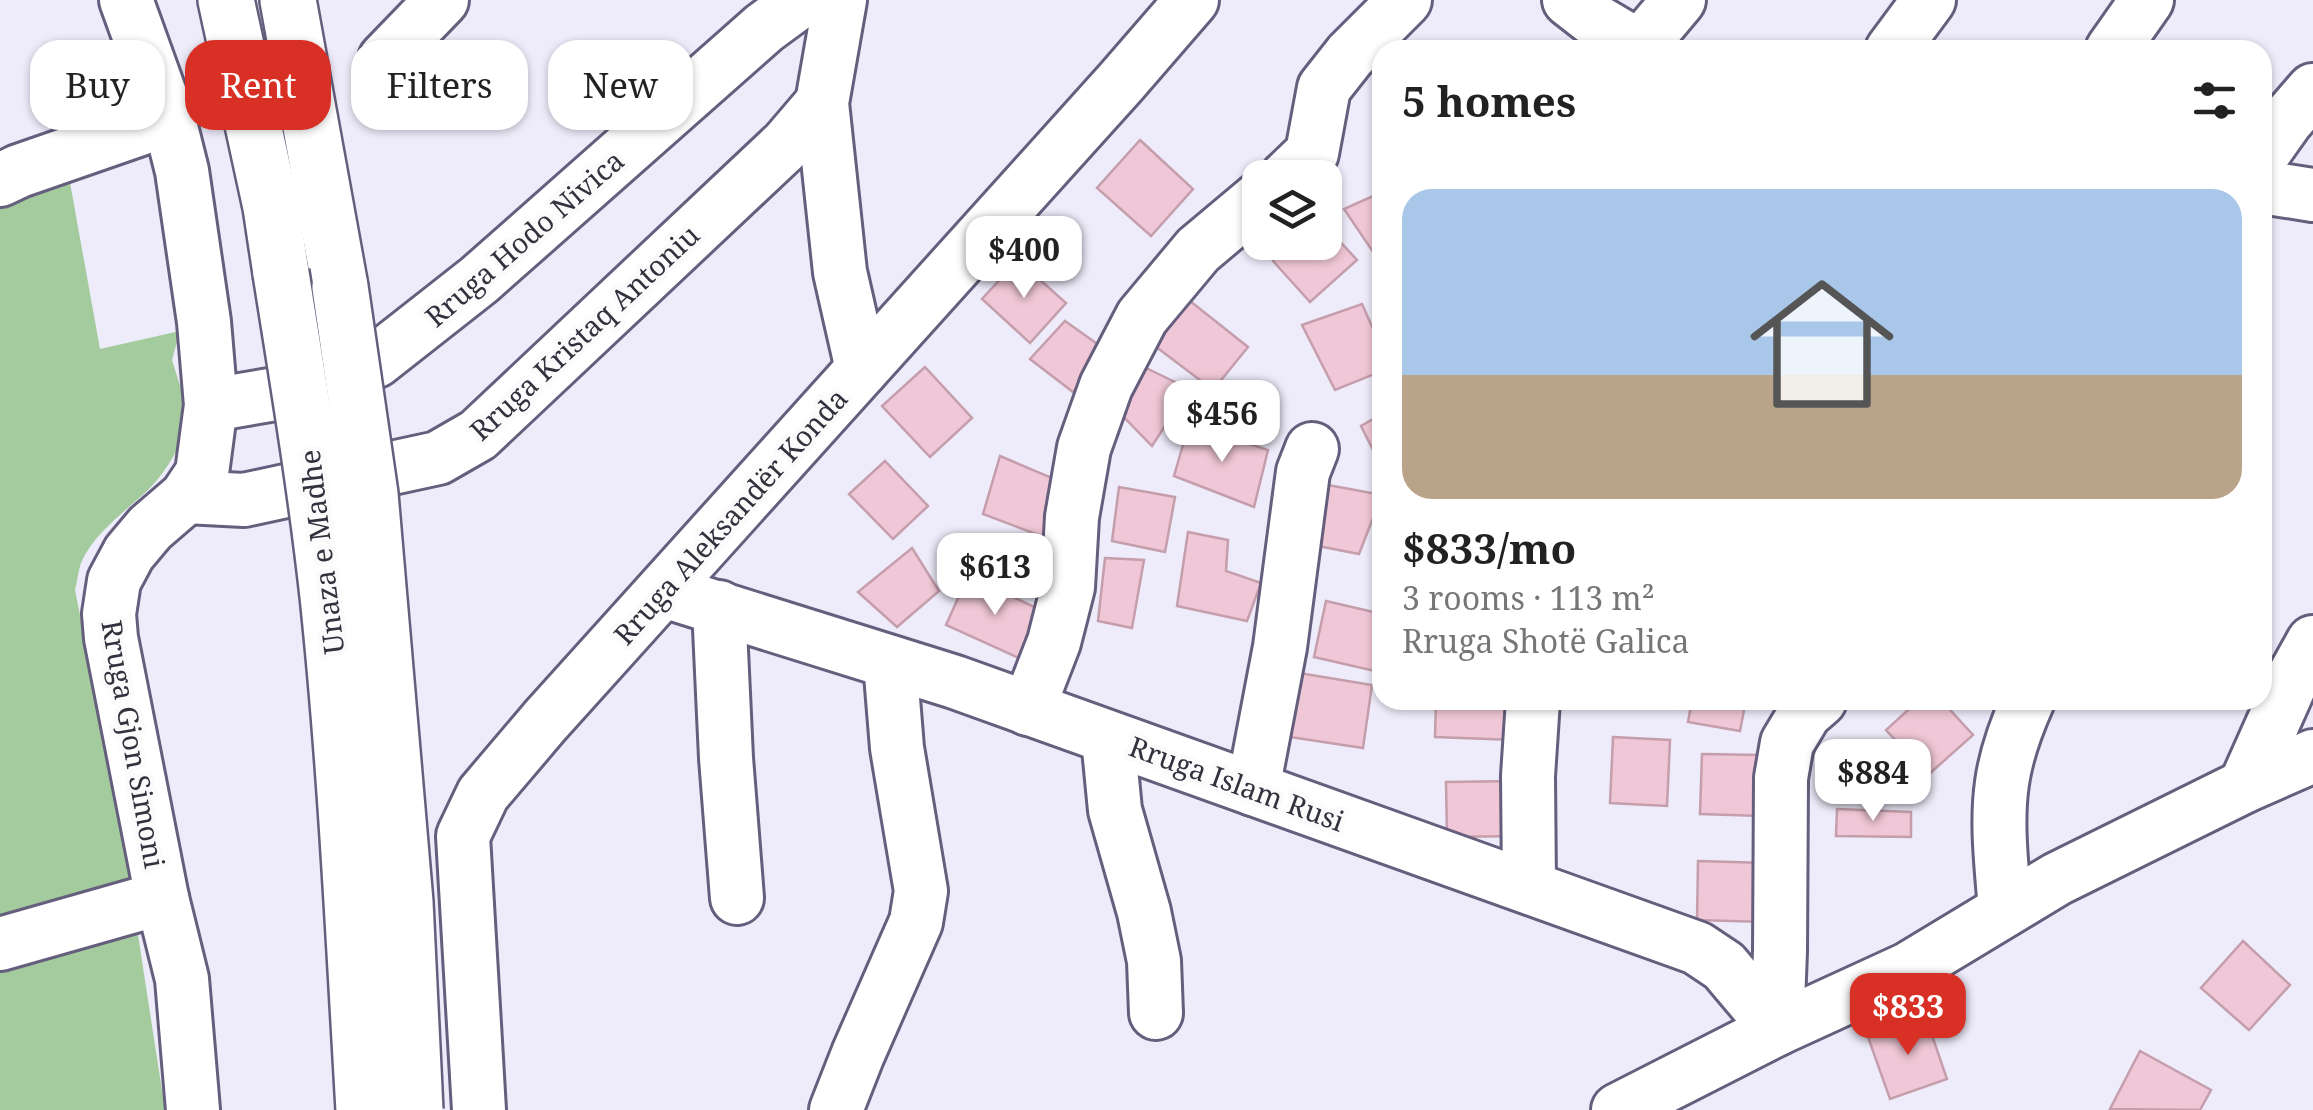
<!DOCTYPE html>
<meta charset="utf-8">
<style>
body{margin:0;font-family:"Noto Serif",serif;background:#f2f2f2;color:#222;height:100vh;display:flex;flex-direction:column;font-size:38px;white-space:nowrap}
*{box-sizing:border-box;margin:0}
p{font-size:32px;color:#767676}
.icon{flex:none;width:55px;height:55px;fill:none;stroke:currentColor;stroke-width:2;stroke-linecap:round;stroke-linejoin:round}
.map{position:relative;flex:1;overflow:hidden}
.panel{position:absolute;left:1372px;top:40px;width:900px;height:670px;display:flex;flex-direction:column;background:#fff;border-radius:30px;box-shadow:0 2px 8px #0004}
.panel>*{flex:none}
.banner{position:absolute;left:30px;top:40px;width:950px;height:90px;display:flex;gap:20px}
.controls{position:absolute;left:1242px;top:160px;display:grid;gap:20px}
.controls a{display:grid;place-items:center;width:100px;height:100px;border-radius:20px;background:#fff;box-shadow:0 2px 8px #0004;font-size:50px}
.price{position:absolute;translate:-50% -85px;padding:0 22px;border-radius:20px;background:#fff;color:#222;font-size:32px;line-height:65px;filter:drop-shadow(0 2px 5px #0008)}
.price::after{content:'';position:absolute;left:50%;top:60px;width:30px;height:22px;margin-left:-15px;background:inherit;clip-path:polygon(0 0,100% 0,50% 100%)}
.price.on{background:#d93025;color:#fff}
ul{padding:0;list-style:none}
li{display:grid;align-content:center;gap:20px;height:530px;padding:0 30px}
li+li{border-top:2px solid #e0e0e0}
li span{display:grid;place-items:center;height:310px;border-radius:30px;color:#555}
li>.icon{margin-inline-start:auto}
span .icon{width:180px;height:180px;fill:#fffc;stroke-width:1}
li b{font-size:42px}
h2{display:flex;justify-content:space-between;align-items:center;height:120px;padding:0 30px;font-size:42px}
.tag{padding:0 35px;border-radius:30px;background:#fff;box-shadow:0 2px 8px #0004;font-size:35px;line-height:90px}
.tag.on{background:#d93025;color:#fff}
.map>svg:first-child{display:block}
</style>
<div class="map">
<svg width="2313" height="1110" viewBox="0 0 2313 1110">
<rect width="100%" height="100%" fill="#eeebfa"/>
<g fill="#a3cb9e">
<path d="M67,166l33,183 80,-18 -8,29 19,61c-11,24 -23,49 -42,68 -23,22 -58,46 -69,77 -2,8 -3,16 -5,24l58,291 -133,43v-725z"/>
<path d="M136,922l29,188h-165v-150z"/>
</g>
<g fill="#f0c7d6" stroke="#c59eac" stroke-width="2.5">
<path d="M1140,140l53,49 -42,47 -54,-48z"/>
<path d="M1382,192v73l-38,-56z"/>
<path d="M1325,225l32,35 -47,42 -37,-41 23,-19h29z"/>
<path d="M1018,260l48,43 -36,40 -48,-44z"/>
<path d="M1190,301l58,46 -35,43 -58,-44z"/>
<path d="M1362,304l20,45v22l-47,19 -33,-65z"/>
<path d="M1065,321l45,32 -37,39 -43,-33z"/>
<path d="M1138,364l51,25 -37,57 -36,-37z"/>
<path d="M925,367l47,51 -42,39 -48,-51z"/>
<path d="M1382,414v54l-21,-42z"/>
<path d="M1189,424l79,26 -14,57 -80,-31z"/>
<path d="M1000,456l59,25 -10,58 -66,-25z"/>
<path d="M885,461l43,45 -35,33 -44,-45z"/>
<path d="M1328,485l54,10 -23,59 -46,-9z"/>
<path d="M1119,487l56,10 -10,55 -53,-11z"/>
<path d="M1188,532l40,8 -2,31 35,12 -14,38 -70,-15z"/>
<path d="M912,548l27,43 -42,36 -39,-35z"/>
<path d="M1105,558l39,2 -12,68 -34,-7z"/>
<path d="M968,576l79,37 -26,46 -75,-34z"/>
<path d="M1326,601l56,13v21l-7,36 -61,-14z"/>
<path d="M1299,673l73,12 -9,63 -73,-11z"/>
<path d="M1436,700h80l-2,40 -79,-3z"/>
<path d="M1612,700h67l-1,9 -66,-6z"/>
<path d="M1692,700h54l-6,31 -52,-9z"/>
<path d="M1919,700h22l32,35 -45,40 -42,-45z"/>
<path d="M1613,737l57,3 -3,66 -57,-3z"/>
<path d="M1702,754l61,1 -2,61 -61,-2z"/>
<path d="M1517,781l1,55 -71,1 -1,-55z"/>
<path d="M1837,809l74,3v25l-75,-1z"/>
<path d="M1698,861l68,2 -1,59 -68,-2z"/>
<path d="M2243,941l47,44 -41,45 -48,-42z"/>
<path d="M1926,1018l21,61 -57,20 -22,-62z"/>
<path d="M2140,1051l71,39 -11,20 -90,-1z"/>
</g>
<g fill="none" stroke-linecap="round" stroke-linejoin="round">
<defs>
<g id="minor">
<path d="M126,0l43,119 13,52 22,151 7,83 -9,68 -16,24 -36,31 -21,25 -15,28 -5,33 2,24 51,260 20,81 11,131"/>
<path d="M840,0l-18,103 18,169 22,97"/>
<path d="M1569,0l27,21 49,29"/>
<path d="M1637,50l42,-50"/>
<path d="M1892,50l37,-50"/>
<path d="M2112,50l35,-50"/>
<path d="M385,59l57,-59"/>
<path d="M2262,155l25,-35 26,-30"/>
<path d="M1286,178l26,-25 12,-65 26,-33 55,-55"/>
<path d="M0,180l19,-9 150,-52"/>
<path d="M2262,187l51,8"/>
<path d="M211,405l106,-18 59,-26 103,-81 285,-252 38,-28"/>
<path d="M186,497l58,3 194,-42 40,-23 309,-291 35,-41"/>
<path d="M664,591l291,91 742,266 27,18 53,63"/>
<path d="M719,607l7,151 11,140"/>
<path d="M1028,709l26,-67 14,-55 4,-70 12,-69 22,-62 36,-69 56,-67 62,-52"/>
<path d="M1108,738l7,72 29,102 10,49 2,52"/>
<path d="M2245,786l49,-110 19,-34"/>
<path d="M1253,789l27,-142 23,-175 9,-23"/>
<path d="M1529,886l-1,-110 5,-76"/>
<path d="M2005,910c-3,-41 -9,-86 -3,-127 4,-29 14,-56 26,-83"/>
<path d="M0,944l162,-46"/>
<path d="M1777,1029l3,-78 1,-173 6,-35 18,-30 15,-13"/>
<path d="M479,1110l-16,-274 20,-42 62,-73 576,-639 71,-82"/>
<path d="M836,1110l22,-56 58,-132 5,-31 -24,-143 -7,-86"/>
<path d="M1618,1110l159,-81 131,-60 149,-90 188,-93 68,-30"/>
</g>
<g id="highway">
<path d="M226,0l45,207 10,66"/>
<path d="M288,0l52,287"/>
</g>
</defs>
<use href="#minor" stroke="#655e7d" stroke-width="58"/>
<use href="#highway" stroke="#655e7d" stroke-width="60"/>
<use href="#minor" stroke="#fff" stroke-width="52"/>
<use href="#highway" stroke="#fff" stroke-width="55"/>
<defs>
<g id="highway-bridge">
<path d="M281,273c17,107 35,215 47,323 18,170 26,343 36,514"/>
<path d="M340,287l30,207 35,408 10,208"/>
</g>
</defs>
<use href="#highway-bridge" stroke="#655e7d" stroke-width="60" stroke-linecap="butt"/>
<use href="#highway-bridge" stroke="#fff" stroke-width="55"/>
</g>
<g text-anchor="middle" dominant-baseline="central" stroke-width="10" stroke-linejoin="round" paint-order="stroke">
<g font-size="28" fill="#34313f" stroke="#fafbfa">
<text transform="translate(524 238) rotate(-41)">Rruga Hodo Nivica</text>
<text transform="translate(584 332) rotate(-43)">Rruga Kristaq Antoniu</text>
<text transform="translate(730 516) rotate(-48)">Rruga Aleksandër Konda</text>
<text transform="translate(321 552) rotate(-97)">Unaza e Madhe</text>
<text transform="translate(134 744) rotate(80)">Rruga Gjon Simoni</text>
<text transform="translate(1237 783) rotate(20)">Rruga Islam Rusi</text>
</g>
</g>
</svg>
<div class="controls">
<a><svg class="icon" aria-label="layers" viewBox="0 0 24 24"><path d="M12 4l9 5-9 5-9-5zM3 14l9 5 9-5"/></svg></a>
</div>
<b class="price" style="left:1024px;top:301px">$400</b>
<b class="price" style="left:1222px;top:465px">$456</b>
<b class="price" style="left:995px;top:618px">$613</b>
<b class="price" style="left:1873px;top:824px">$884</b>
<b class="price on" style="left:1908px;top:1058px">$833</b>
<div class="banner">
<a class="tag">Buy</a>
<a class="tag on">Rent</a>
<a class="tag">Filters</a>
<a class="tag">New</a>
</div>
<section class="panel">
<h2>5 homes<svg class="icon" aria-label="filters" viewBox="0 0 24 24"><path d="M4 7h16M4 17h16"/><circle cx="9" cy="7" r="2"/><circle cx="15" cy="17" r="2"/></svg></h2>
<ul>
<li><span style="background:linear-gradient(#a9c7e8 60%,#b9a48a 0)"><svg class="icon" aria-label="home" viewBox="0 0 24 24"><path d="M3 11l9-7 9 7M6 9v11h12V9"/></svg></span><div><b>$833/mo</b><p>3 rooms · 113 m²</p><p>Rruga Shotë Galica</p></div></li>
</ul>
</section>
</div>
